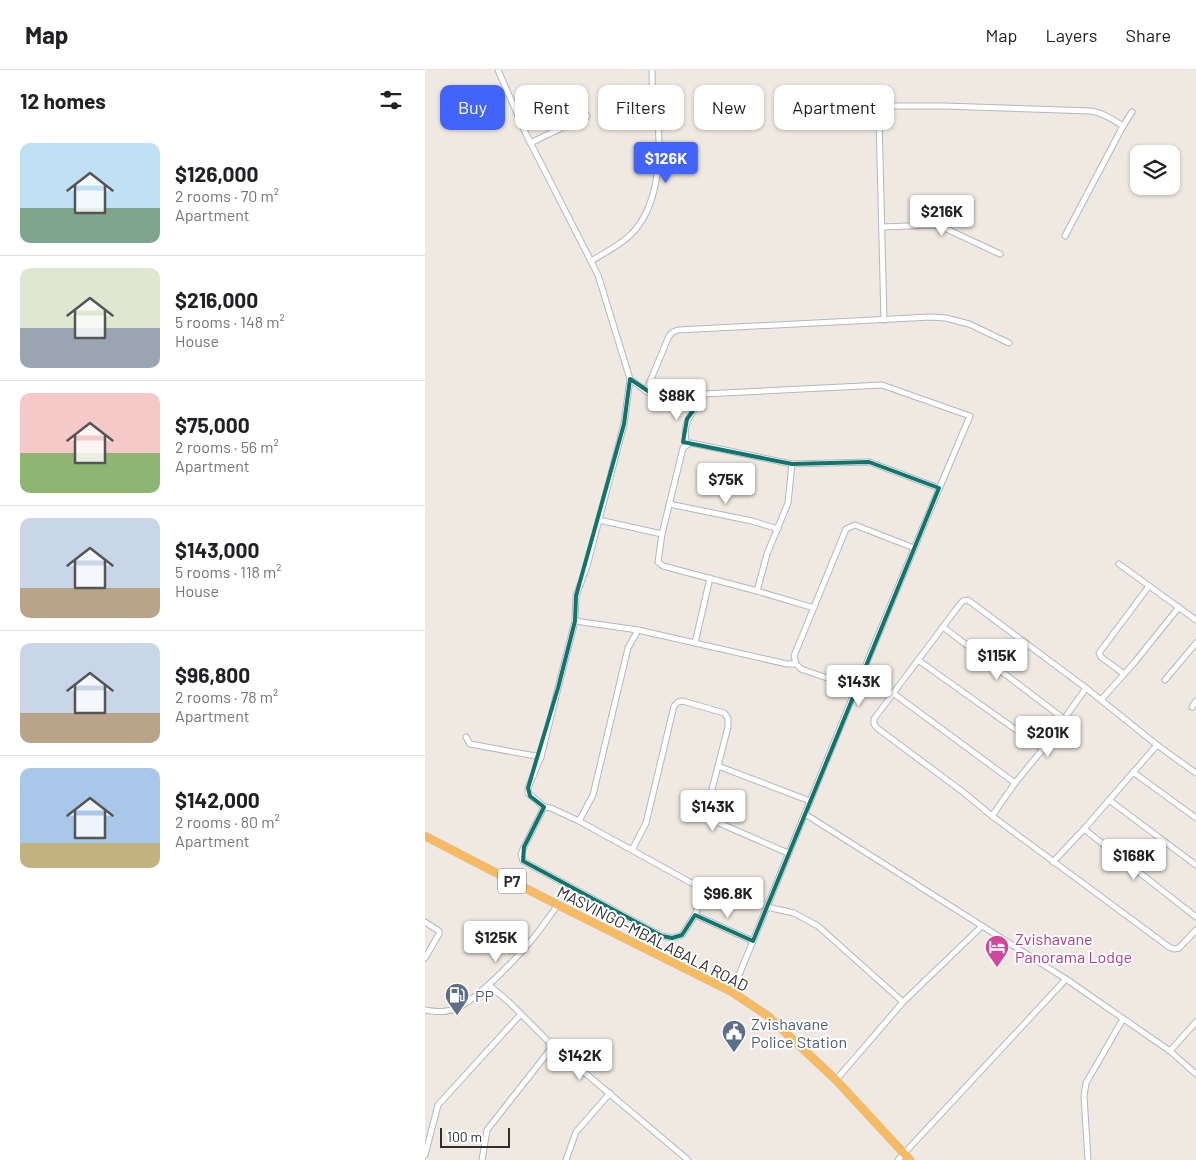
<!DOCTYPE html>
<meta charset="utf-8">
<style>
body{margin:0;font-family:Barlow,sans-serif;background:#f6f6f6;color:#202124;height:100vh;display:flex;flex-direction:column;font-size:19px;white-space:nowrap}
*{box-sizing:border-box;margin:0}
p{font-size:16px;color:#757577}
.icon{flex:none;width:28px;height:28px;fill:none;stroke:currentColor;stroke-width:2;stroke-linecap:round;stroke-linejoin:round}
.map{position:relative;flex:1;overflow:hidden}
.side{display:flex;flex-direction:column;background:#fff;width:425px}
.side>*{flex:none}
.hud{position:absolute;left:15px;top:15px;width:475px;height:45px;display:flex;gap:10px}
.buttons{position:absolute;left:705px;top:75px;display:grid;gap:10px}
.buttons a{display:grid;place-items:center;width:50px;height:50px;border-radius:10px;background:#fff;box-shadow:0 1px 4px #0004;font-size:25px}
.scale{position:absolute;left:15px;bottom:12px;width:70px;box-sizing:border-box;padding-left:5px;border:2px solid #2e2e2e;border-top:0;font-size:14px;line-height:18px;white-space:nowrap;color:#2e2e2e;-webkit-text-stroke:4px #fff;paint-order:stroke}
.price{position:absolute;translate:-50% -42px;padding:0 11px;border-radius:5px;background:#fff;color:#222;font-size:16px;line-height:32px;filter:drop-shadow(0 1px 2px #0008)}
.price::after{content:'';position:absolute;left:50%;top:30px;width:15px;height:11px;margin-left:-8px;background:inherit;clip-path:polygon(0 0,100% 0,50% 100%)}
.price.on{background:#4264fb;color:#fff}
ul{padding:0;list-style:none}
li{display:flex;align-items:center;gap:15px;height:125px;padding:0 20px}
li+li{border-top:1px solid #e0e0e0}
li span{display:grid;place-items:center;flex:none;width:140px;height:100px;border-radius:10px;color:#555}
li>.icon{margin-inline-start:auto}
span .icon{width:60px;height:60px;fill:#fffc;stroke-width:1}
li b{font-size:21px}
h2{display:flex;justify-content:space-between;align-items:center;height:60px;padding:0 20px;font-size:21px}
.chip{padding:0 18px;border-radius:10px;background:#fff;box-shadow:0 1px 4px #0004;font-size:18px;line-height:45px}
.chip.on{background:#4264fb;color:#fff}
header{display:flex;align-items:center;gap:30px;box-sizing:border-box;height:70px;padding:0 25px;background:#fff;border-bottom:1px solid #e0e0e0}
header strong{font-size:24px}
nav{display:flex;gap:28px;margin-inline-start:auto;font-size:18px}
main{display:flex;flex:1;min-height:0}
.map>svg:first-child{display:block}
</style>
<header>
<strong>Map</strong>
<nav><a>Map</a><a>Layers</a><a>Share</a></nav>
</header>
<main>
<section class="side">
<h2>12 homes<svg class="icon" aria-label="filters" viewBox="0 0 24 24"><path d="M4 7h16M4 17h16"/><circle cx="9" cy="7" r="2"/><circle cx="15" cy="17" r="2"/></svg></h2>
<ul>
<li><span style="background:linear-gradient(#bfe0f5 65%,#7fa58c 0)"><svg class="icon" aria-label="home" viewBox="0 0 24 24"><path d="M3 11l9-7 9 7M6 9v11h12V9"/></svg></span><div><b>$126,000</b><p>2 rooms · 70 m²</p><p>Apartment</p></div></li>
<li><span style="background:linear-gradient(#dfe7d0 60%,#9aa5b1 0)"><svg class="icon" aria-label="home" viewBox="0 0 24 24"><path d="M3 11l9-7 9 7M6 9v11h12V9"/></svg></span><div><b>$216,000</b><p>5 rooms · 148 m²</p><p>House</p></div></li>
<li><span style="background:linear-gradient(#f6c9c9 60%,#8fb573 0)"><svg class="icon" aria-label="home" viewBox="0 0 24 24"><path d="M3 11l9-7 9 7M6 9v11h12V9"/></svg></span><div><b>$75,000</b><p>2 rooms · 56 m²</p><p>Apartment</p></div></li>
<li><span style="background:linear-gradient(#c9d6e8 70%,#b9a48a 0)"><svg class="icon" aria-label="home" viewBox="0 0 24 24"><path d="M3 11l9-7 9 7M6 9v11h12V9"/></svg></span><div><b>$143,000</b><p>5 rooms · 118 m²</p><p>House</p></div></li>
<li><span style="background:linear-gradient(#c9d6e8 70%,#b9a48a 0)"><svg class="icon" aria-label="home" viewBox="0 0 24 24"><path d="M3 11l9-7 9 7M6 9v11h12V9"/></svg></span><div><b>$96,800</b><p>2 rooms · 78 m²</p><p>Apartment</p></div></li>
<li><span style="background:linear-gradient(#a9c7e8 75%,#c2b280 0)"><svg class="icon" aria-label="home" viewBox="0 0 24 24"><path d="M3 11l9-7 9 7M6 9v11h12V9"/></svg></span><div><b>$142,000</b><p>2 rooms · 80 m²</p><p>Apartment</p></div></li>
</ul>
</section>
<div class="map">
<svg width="771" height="1090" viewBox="0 0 771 1090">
<rect width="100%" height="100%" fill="#efe9e1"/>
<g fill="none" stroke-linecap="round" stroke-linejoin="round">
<defs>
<g id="minor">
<path d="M73,0l28,64 72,141 32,104 16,12 8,4 10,1 218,-11 88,31c-82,191 -159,384 -238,576"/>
<path d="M105,73l57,-27"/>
<path d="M457,157l50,-2 8,1 60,28"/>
<path d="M640,166l58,-110 9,-14"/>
<path d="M166,191c15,-9 33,-18 44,-31 24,-28 27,-79 22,-114 -1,-8 -4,-15 -4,-23 -1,-8 -1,-15 -1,-23"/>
<path d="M459,250l-5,-202c4,-8 7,-10 15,-12h50l147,5c12,2 21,8 32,15"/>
<path d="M221,321l23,-55 4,-4 5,-2 253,-13 15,1 23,6 40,19"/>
<path d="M262,375c-5,-19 1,-27 12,-42l-4,-9"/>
<path d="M367,394l-101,-21 -4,2 -4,3 -21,86 -4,28 5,4 94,25 57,17"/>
<path d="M244,434l83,17 26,8"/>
<path d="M174,450l63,14"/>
<path d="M694,494l77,56"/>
<path d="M332,521l10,-37 21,-51 4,-39 77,-2 70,26"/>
<path d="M150,551l63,9 149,34h9"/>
<path d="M518,557l121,92"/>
<path d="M270,573l15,-65"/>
<path d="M493,590l125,89"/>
<path d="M699,604l-23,-17 -2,-4 50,-67"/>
<path d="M740,610l31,-37"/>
<path d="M431,618l-55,-19 -5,-5 -2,-8 52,-127 9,-4 59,23"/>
<path d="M468,623l122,90"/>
<path d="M676,630l33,-37 45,-56"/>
<path d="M767,637l4,-6"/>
<path d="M41,667l4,7 71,13"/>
<path d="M293,696l92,35"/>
<path d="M708,702l63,46"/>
<path d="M771,703l-39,-28 -71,-57 -118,-88 -5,1 -3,3 -86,115v5l3,4 86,64 29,24 177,131 5,2 5,-1 17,-18"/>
<path d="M684,730l87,65"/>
<path d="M119,737l7,1 28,13 118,65 4,3 2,6 -8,20 -13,20 -10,3 -10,-2 -139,-75 -2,-7 3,-7z"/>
<path d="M119,737l-16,-14v-5l13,-31 17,-69 17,-67 1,-25 11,-30 37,-142 6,-45"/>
<path d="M380,744l261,165 104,72 26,23"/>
<path d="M567,746l23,-33 28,-34 43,-61"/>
<path d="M154,751l14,-26 35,-147 10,-18"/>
<path d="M659,759l112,88"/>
<path d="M207,780l14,-27 28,-117 4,-4 5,-1 41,12 4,5v9l-19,74 -1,11 4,8 76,33"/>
<path d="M628,792l31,-33 73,-84"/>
<path d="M342,837l27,6 24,13 85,76 -67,78"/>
<path d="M270,845l58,26"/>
<path d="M0,852l14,9v3l-14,24"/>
<path d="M64,915l21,18 43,43 135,114"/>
<path d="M478,932l79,-76"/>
<path d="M0,940c12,2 22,3 34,-3 7,-3 13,-9 19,-13 20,-17 40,-37 57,-58 8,-10 15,-21 23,-31"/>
<path d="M745,981l26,-29"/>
<path d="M0,1085l13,-50 83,-91"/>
<path d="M57,1090l5,-30 66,-84"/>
<path d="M141,1090l10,-28 34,-39"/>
<path d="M473,1090l168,-181"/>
<path d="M663,1090l-4,-64 2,-13 37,-64"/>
</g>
<path id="trunk" d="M0,766l133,69 174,87 36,24 68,64 74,80"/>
</defs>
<use href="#minor" stroke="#b4b7c1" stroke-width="7"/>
<use href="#trunk" stroke="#c9c9c9" stroke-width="9"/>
<use href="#minor" stroke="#fff" stroke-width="5"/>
<use href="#trunk" stroke="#f8ba60" stroke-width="8"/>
</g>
<path fill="none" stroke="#0f766e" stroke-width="4" stroke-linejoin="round" d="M205,309l24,16 41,-1 4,9 -12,16 -4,23 109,22 77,-2 70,26 -186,453 -58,-26 -13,20 -10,3 -10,-2 -139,-75 1,-14 20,-40 -14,-11 -2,-8 30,-100 17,-67 1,-25 48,-172z"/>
<defs>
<symbol id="hotel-pin" viewBox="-11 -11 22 30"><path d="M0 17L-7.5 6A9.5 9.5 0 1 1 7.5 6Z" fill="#d1479c" stroke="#fff"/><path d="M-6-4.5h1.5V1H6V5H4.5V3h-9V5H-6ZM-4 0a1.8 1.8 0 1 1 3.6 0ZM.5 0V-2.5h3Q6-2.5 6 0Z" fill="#fff"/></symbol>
<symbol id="fuel-pin" viewBox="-11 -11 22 30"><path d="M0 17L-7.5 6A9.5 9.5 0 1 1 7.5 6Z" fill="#5c6f8a" stroke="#fff"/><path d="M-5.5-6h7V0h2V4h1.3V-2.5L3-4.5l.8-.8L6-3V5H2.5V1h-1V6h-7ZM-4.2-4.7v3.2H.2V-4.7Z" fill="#fff"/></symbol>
<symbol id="civic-pin" viewBox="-11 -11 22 30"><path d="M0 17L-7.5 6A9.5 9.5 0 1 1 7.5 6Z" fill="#5c6f8a" stroke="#fff"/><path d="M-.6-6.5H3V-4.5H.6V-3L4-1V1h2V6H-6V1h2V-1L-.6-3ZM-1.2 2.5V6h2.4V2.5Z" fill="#fff"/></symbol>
</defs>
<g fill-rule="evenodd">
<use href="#hotel-pin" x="558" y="863" width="28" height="38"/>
<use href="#fuel-pin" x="18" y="911" width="28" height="38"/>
<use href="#civic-pin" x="295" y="948" width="28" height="38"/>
</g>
<g text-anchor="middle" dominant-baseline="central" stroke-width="4" stroke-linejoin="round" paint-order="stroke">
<rect fill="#fff" stroke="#6d6d6d" stroke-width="1" x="73" y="798.5" width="28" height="25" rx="4"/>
<g font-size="15" font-weight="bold" fill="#2e2e2e">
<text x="87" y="811">P7</text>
</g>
<g font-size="16" fill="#2e2e2e" stroke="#fff">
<text transform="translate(228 868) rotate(27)">MASVINGO-MBALABALA ROAD</text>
</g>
<g font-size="16" fill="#b23c85" stroke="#fff" text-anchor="start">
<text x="590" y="868">Zvishavane<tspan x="590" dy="18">Panorama Lodge</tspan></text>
</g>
<g font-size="16" fill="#4e5e75" stroke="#fff" text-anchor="start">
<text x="50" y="925">PP</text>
<text x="326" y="953">Zvishavane<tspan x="326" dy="18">Police Station</tspan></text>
</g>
</g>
</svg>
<div class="buttons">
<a><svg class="icon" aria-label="layers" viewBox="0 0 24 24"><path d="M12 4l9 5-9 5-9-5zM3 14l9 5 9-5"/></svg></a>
</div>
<div class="scale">100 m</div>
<b class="price on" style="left:241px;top:114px">$126K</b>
<b class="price" style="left:517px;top:167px">$216K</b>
<b class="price" style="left:252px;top:351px">$88K</b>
<b class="price" style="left:301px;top:435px">$75K</b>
<b class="price" style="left:572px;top:611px">$115K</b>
<b class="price" style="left:434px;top:637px">$143K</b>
<b class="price" style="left:623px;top:688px">$201K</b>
<b class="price" style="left:288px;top:762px">$143K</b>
<b class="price" style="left:709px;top:811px">$168K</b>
<b class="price" style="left:303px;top:849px">$96.8K</b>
<b class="price" style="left:71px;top:893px">$125K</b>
<b class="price" style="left:155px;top:1011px">$142K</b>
<div class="hud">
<a class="chip on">Buy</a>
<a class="chip">Rent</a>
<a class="chip">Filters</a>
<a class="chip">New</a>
<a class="chip">Apartment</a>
</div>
</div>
</main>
